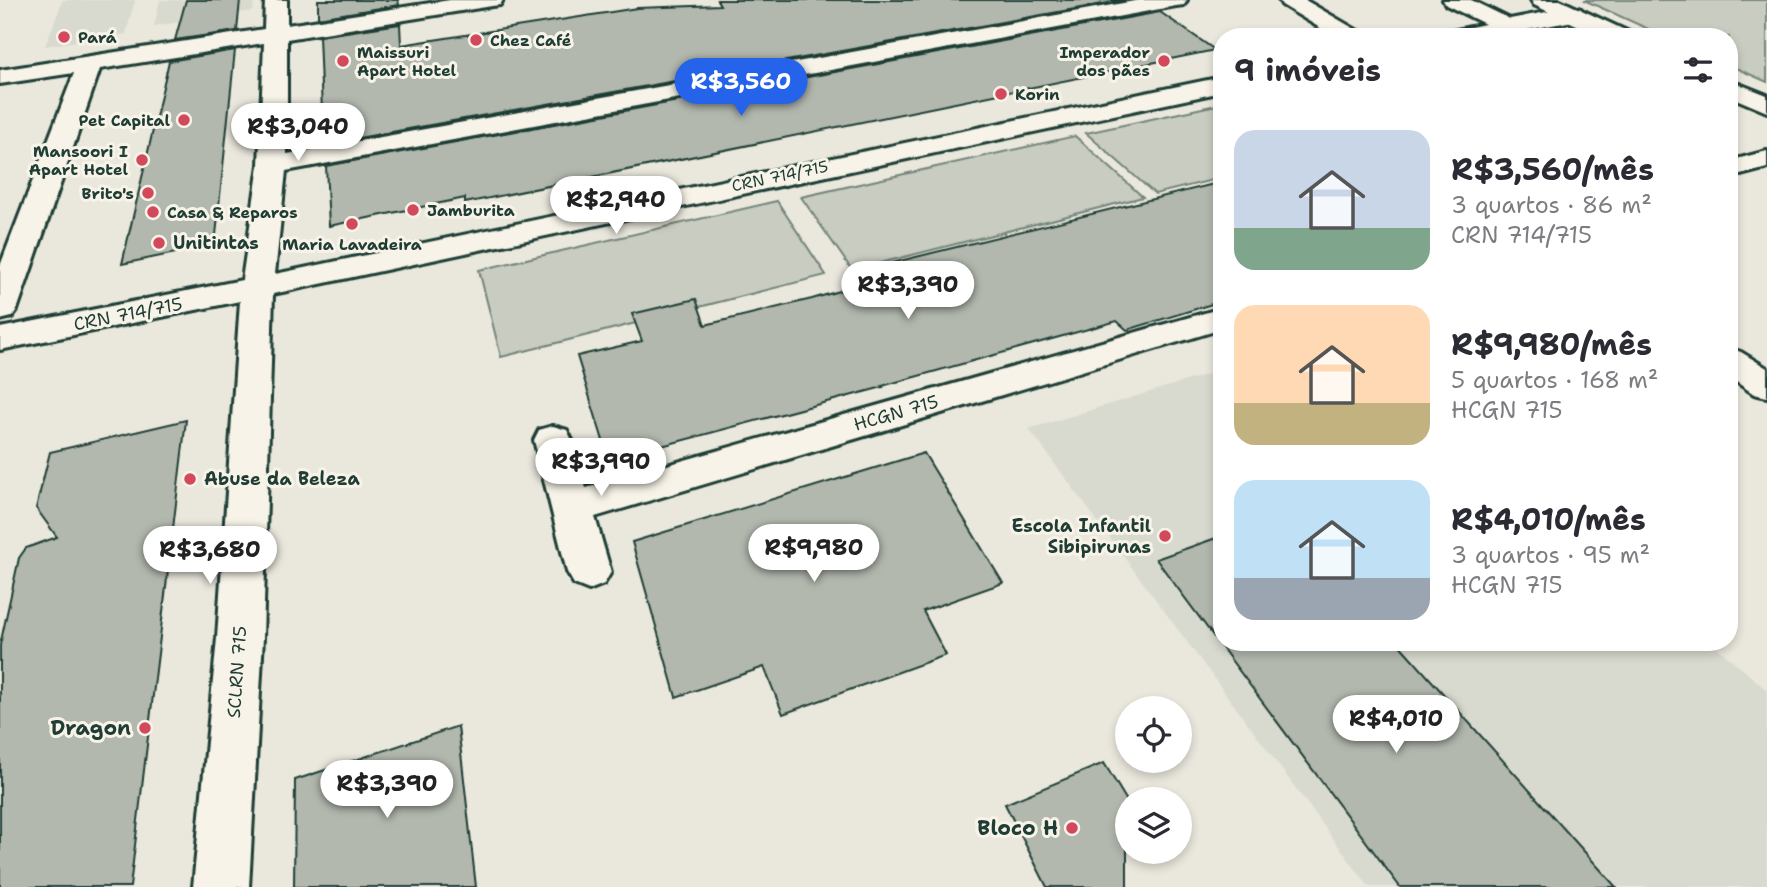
<!DOCTYPE html>
<html lang="pt">
<meta charset="utf-8">
<style>
body{margin:0;font-family:"Shantell Sans",sans-serif;background:#f7f7f7;color:#2b2b33;height:100vh;display:flex;flex-direction:column;font-size:26px;white-space:nowrap}
*{box-sizing:border-box;margin:0}
p{font-size:23px;color:#7c7c81}
.icon{flex:none;width:38px;height:38px;fill:none;stroke:currentColor;stroke-width:2;stroke-linecap:round;stroke-linejoin:round}
.map{position:relative;flex:1;overflow:hidden}
.panel{position:absolute;left:1213px;top:28px;width:525px;height:623px;display:flex;flex-direction:column;background:#fff;border-radius:28px;box-shadow:0 4px 10px #0003}
.panel>*{flex:none}
.controls{position:absolute;left:1115px;top:696px;display:grid;gap:14px}
.controls a{display:grid;place-items:center;width:77px;height:77px;border-radius:50%;background:#fff;box-shadow:0 4px 10px #0003;font-size:35px}
.price{position:absolute;translate:-50% -60px;padding:0 16px;border-radius:24px;background:#fff;color:#222;font-size:23px;line-height:46px;filter:drop-shadow(0 2px 4px #0008)}
.price::after{content:'';position:absolute;left:50%;top:42px;width:21px;height:16px;margin-left:-10px;background:inherit;clip-path:polygon(0 0,100% 0,50% 100%)}
.price.selected{background:#2563eb;color:#fff}
ul{padding:0;list-style:none}
li{display:flex;align-items:center;gap:21px;height:175px;padding:0 21px}
li span{display:grid;place-items:center;flex:none;width:196px;height:140px;border-radius:21px;color:#555}
li>.icon{margin-inline-start:auto}
span .icon{width:84px;height:84px;fill:#fffc;stroke-width:1}
li b{font-size:30px}
h2{display:flex;justify-content:space-between;align-items:center;height:84px;padding:0 21px;font-size:30px}
.map>svg:first-child{display:block}
</style>
<div class="map">
<svg width="1767" height="887" viewBox="0 0 1767 887">
<rect width="100%" height="100%" fill="#eae8dd"/>
<filter id="ink" filterUnits="userSpaceOnUse"><feTurbulence type="fractalNoise" baseFrequency=".0143" numOctaves="2"/><feDisplacementMap in="SourceGraphic" scale="14" xChannelSelector="R" yChannelSelector="G"/><feConvolveMatrix kernelMatrix="1 2 1 2 8 2 1 2 1" color-interpolation-filters="sRGB"/></filter>
<g filter="url(#ink)">
<g fill="#d9dacf">
<path d="M63,0h72l-9,34 -81,12z"/>
<path d="M160,0h94l-1,11 -99,15z"/>
<path d="M1221,370l1,272h489l56,48v197h-398l-340,-458z"/>
</g>
<g fill="#c8ccc1" stroke="#74847a" stroke-width="2">
<path d="M1584,0h183v82l-38,-17v-28h-63z"/>
<path d="M1221,104v74l-66,16 -69,-61z"/>
<path d="M1075,136l68,61 -291,73 -51,-73z"/>
<path d="M777,201l49,74 -325,82 -22,-87z"/>
</g>
<g fill="#b2b8ae" stroke="#1f3d34" stroke-width="2">
<path d="M186,0h54l-3,31 -62,9z"/>
<path d="M318,0h80l1,5 -81,13z"/>
<path d="M717,0h408l-800,144v-7h-2l-4,-101 81,-12 1,21 236,-37 83,-3z"/>
<path d="M1160,12l55,38 -750,153v-5l-136,28 -3,-60z"/>
<path d="M235,50l-20,195 -93,19 47,-203z"/>
<path d="M1222,182v119l-95,29 -10,-9 -235,65 1,1 -274,73 -32,-104 65,-15 -10,-27 64,-15 9,26 107,-26 71,-21 -8,-11z"/>
<path d="M186,420l-56,467h-130v-242l19,-87 7,-10 31,-11 -21,-29 14,-56z"/>
<path d="M924,453l79,130 -80,28 23,44 -163,59 -19,-47 -88,30 -44,-155z"/>
<path d="M1222,536v106h175l219,245h-216l-244,-328z"/>
<path d="M458,726l18,161h-182l1,-107z"/>
<path d="M1104,763l23,38v86h-80l-42,-83z"/>
</g>
<g fill="none" stroke-linecap="round" stroke-linejoin="round">
<defs>
<g id="minor">
<path d="M265,0h22v25l163,-25h53l-3,5 -8,1 -205,33v115l853,-154h47l-3,5 -8,1 -890,165 -11,103 947,-197v15l-949,202 -10,344 -14,249h-56l24,-249 23,-337 -240,49v-22l242,-48 17,-115 5,-122 -164,26 -83,241 -5,7 -12,3v-54l74,-193 -74,11v-14l264,-41z"/>
<path d="M1279,0h26l55,32 3,5h-28l-53,-32z"/>
<path d="M1443,0h28l39,19 63,-12 8,2 3,5 -3,5 -8,2 -82,16h-47l3,-5 38,-8 -39,-19z"/>
<path d="M1767,151v17l-38,10v-17z"/>
<path d="M1222,308v21l-627,188 16,55 -7,12 -15,6 -15,-6 -7,-12 -33,-132 5,-10 14,-4 14,4 5,10 14,48z"/>
<path d="M1729,348l12,4 26,16v29l-13,-3 -25,-17z"/>
</g>
<g id="major">
<path d="M1531,0h29l69,32 3,5h-30l-68,-32z"/>
<path d="M1729,80l38,15v17l-38,-16z"/>
</g>
</defs>
<use href="#minor" stroke="#1f3d34" stroke-width="6"/>
<use href="#major" stroke="#1f3d34" stroke-width="6"/>
<use href="#minor" fill="#f7f3e8" fill-rule="evenodd"/>
<use href="#major" fill="#f7f3e8" fill-rule="evenodd"/>
</g>
</g>
<g fill="#d1495b" stroke="#f7f3e8" stroke-width="2.5">
<circle cx="64" cy="37" r="7"/>
<circle cx="476" cy="40" r="7"/>
<circle cx="343" cy="61" r="7"/>
<circle cx="1164" cy="61" r="7"/>
<circle cx="1001" cy="94" r="7"/>
<circle cx="184" cy="120" r="7"/>
<circle cx="142" cy="160" r="7"/>
<circle cx="148" cy="193" r="7"/>
<circle cx="413" cy="210" r="7"/>
<circle cx="153" cy="212" r="7"/>
<circle cx="352" cy="224" r="7"/>
<circle cx="159" cy="243" r="7"/>
<circle cx="190" cy="479" r="7"/>
<circle cx="1165" cy="536" r="7"/>
<circle cx="145" cy="728" r="7"/>
<circle cx="1072" cy="828" r="7"/>
</g>
<g text-anchor="middle" dominant-baseline="central" stroke-width="6" stroke-linejoin="round" paint-order="stroke">
<g font-size="16" font-weight="bold" fill="#1f3d34" stroke="#f7f3e8" text-anchor="start">
<text x="78" y="37">Pará</text>
<text x="490" y="40">Chez Café</text>
<text x="357" y="52">Maissuri<tspan x="357" dy="18">Apart Hotel</tspan></text>
<text x="1150" y="52" text-anchor="end">Imperador<tspan x="1150" dy="18">dos pães</tspan></text>
<text x="1015" y="94">Korin</text>
<text x="170" y="120" text-anchor="end">Pet Capital</text>
<text x="128" y="151" text-anchor="end">Mansoori I<tspan x="128" dy="18">Apart Hotel</tspan></text>
<text x="134" y="193" text-anchor="end">Brito's</text>
<text x="427" y="210">Jamburita</text>
<text x="167" y="212">Casa &amp; Reparos</text>
<text x="352" y="244" text-anchor="middle">Maria Lavadeira</text>
</g>
<g font-size="16" fill="#1f3d34" stroke="#f7f3e8">
<text transform="translate(780 176) rotate(-12)">CRN 714/715</text>
</g>
<g font-size="18" font-weight="bold" fill="#1f3d34" stroke="#f7f3e8" text-anchor="start">
<text x="173" y="243">Unitintas</text>
<text x="204" y="479">Abuse da Beleza</text>
<text x="1151" y="526" text-anchor="end">Escola Infantil<tspan x="1151" dy="21">Sibipirunas</tspan></text>
</g>
<g font-size="18" fill="#1f3d34" stroke="#f7f3e8">
<text transform="translate(128 314) rotate(-11)">CRN 714/715</text>
<text transform="translate(896 413) rotate(-16)">HCGN 715</text>
<text transform="translate(237 672) rotate(-86)">SCLRN 715</text>
</g>
<g font-size="21" font-weight="bold" fill="#1f3d34" stroke="#f7f3e8" text-anchor="end">
<text x="131" y="728">Dragon</text>
<text x="1058" y="828">Bloco H</text>
</g>
</g>
</svg>
<div class="controls">
<a><svg class="icon" aria-label="locate" viewBox="0 0 24 24"><circle cx="12" cy="12" r="6"/><path d="M12 2v4M12 18v4M2 12h4M18 12h4"/></svg></a>
<a><svg class="icon" aria-label="layers" viewBox="0 0 24 24"><path d="M12 4l9 5-9 5-9-5zM3 14l9 5 9-5"/></svg></a>
</div>
<b class="price selected" style="left:741px;top:118px">R$3,560</b>
<b class="price" style="left:298px;top:163px">R$3,040</b>
<b class="price" style="left:616px;top:236px">R$2,940</b>
<b class="price" style="left:908px;top:321px">R$3,390</b>
<b class="price" style="left:601px;top:498px">R$3,990</b>
<b class="price" style="left:814px;top:584px">R$9,980</b>
<b class="price" style="left:210px;top:586px">R$3,680</b>
<b class="price" style="left:1396px;top:755px">R$4,010</b>
<b class="price" style="left:387px;top:820px">R$3,390</b>
<section class="panel">
<h2>9 imóveis<svg class="icon" aria-label="filters" viewBox="0 0 24 24"><path d="M4 7h16M4 17h16"/><circle cx="9" cy="7" r="2"/><circle cx="15" cy="17" r="2"/></svg></h2>
<ul>
<li><span style="background:linear-gradient(#c9d6e8 70%,#7fa58c 0)"><svg class="icon" aria-label="home" viewBox="0 0 24 24"><path d="M3 11l9-7 9 7M6 9v11h12V9"/></svg></span><div><b>R$3,560/mês</b><p>3 quartos · 86 m²</p><p>CRN 714/715</p></div></li>
<li><span style="background:linear-gradient(#ffd9b3 70%,#c2b280 0)"><svg class="icon" aria-label="home" viewBox="0 0 24 24"><path d="M3 11l9-7 9 7M6 9v11h12V9"/></svg></span><div><b>R$9,980/mês</b><p>5 quartos · 168 m²</p><p>HCGN 715</p></div></li>
<li><span style="background:linear-gradient(#bfe0f5 70%,#9aa5b1 0)"><svg class="icon" aria-label="home" viewBox="0 0 24 24"><path d="M3 11l9-7 9 7M6 9v11h12V9"/></svg></span><div><b>R$4,010/mês</b><p>3 quartos · 95 m²</p><p>HCGN 715</p></div></li>
</ul>
</section>
</div>
